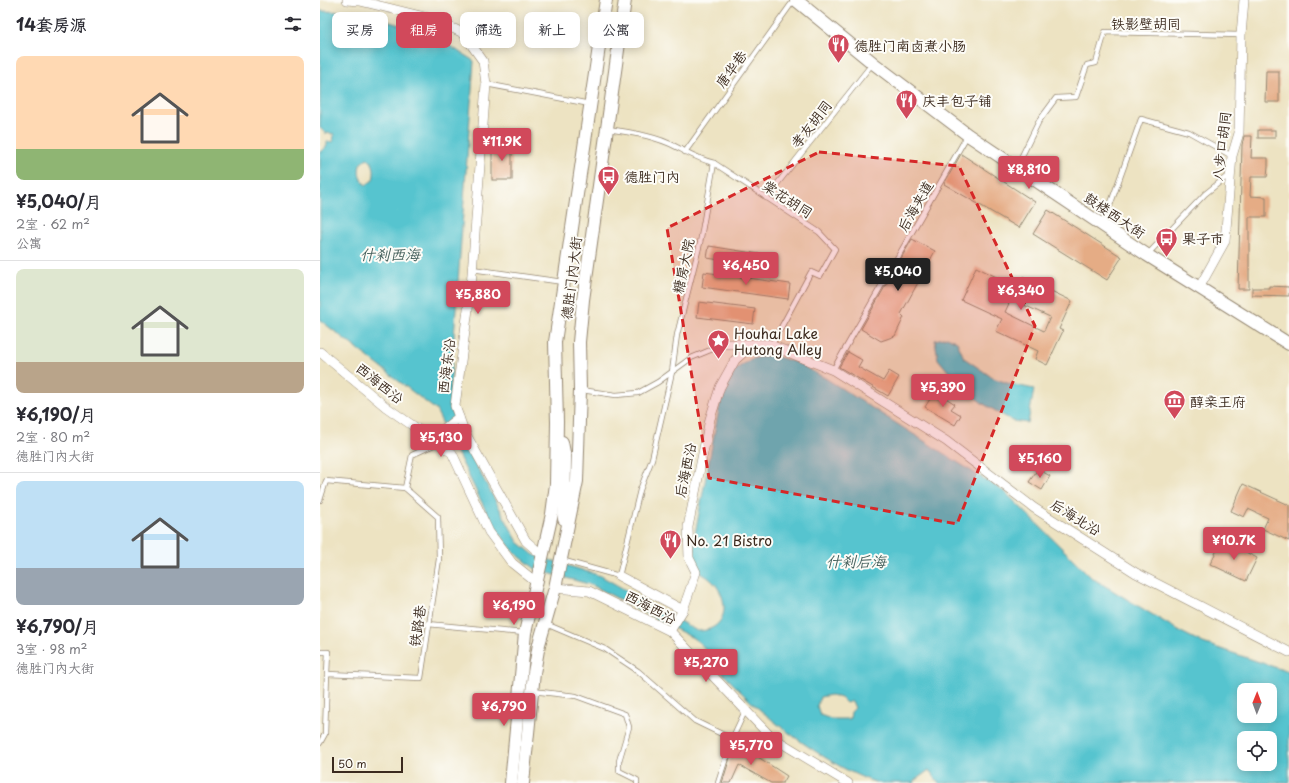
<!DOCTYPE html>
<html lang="zh">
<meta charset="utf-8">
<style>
body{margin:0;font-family:"Playpen Sans","LXGW WenKai TC",sans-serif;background:#f7f7f7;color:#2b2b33;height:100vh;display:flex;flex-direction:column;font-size:15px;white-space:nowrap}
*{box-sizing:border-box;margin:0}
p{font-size:13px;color:#7c7c81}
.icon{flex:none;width:22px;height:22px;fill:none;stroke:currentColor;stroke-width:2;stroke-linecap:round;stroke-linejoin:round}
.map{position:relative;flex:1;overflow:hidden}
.panel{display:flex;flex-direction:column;background:#fff;width:320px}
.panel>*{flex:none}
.banner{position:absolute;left:12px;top:12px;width:380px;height:36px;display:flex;gap:8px}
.needle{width:26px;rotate:1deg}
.fabs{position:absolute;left:917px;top:683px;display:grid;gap:8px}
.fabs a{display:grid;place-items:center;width:40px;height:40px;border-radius:8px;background:#fff;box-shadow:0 2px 10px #0003;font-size:20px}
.scale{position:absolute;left:12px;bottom:10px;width:71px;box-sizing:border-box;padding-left:4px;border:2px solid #3b2a1e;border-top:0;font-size:11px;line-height:14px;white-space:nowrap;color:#3b2a1e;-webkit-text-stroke:3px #fdfcf7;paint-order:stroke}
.price{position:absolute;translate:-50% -34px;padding:0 9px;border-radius:4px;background:#d1495b;color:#fff;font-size:13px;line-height:26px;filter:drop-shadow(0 1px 2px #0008)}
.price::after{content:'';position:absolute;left:50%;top:24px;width:12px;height:9px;margin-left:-6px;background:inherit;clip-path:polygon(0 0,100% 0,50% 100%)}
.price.current{background:#222;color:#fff}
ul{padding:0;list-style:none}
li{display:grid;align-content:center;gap:8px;height:212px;padding:0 16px}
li+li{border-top:1px solid #e1e1e2}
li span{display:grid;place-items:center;height:124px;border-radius:8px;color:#555}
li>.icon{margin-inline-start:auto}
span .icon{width:72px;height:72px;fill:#fffc;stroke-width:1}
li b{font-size:17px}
h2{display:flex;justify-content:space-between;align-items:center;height:48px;padding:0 16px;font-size:17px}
.tag{padding:0 14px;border-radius:8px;background:#fff;box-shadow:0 2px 10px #0003;font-size:14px;line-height:36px}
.tag.current{background:#d1495b;color:#fff}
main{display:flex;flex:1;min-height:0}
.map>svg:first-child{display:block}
</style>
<main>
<section class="panel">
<h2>14套房源<svg class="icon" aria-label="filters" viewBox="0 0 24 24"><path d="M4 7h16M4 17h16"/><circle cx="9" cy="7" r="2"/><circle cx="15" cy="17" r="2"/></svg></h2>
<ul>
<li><span style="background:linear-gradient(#ffd9b3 75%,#8fb573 0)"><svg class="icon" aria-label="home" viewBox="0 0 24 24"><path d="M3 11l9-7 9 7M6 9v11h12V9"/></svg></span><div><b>¥5,040/月</b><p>2室 · 62 m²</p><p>公寓</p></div></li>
<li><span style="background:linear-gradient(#dfe7d0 75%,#b9a48a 0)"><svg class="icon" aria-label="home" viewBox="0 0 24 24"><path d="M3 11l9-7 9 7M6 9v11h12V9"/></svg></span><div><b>¥6,190/月</b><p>2室 · 80 m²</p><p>德胜门内大街</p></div></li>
<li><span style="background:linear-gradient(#bfe0f5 70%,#9aa5b1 0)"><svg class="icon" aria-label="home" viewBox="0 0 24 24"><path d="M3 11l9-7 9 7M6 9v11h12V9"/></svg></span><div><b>¥6,790/月</b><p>3室 · 98 m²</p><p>德胜门内大街</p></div></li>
</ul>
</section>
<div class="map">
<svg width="969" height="783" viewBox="0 0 969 783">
<rect width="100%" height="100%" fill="#fdfcf7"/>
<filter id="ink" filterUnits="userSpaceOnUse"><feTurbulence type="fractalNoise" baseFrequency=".025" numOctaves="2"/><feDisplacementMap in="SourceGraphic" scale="8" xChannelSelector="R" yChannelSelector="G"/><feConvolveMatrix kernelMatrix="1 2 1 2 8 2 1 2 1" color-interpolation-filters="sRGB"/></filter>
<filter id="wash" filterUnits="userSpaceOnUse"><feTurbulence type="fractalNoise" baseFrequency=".012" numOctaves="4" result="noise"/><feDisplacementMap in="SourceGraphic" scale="16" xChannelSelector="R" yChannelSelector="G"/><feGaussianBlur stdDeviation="0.9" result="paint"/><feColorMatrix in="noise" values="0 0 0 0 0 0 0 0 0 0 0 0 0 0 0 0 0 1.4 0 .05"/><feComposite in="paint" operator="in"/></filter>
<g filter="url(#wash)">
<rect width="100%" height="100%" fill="#ede3c2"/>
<g fill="#57c4cf" stroke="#497776" fill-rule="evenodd">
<path d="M0,11l30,1 16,3 65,19 43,27 -25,345 23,52 46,84 16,13 67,21 96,55c38,0 33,-45 3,-58l-7,-15 2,-24 26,-135 6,-16 9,-14 15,-10 20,-4 24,7 30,16 181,115 86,85 89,54 22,11 86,29v111h-350l-10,-13 -15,11 1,2c-11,0 -26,0 -37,0 -42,-12 -111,-63 -141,-95 -8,-8 -16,-16 -23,-25 -8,-12 -8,-16 -21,-25l-101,-53 -55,-15 -22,-17 -21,-26 -58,-117 -116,-90v-168l7,-6v-5l6,1 1,-8 -9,-1 -5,-5zM47,158c8,5 8,14 6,22l-7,5c-7,-7 -8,-11 -6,-21zM924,690h26v26h-26zM511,695l10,3 5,5 6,-2 3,7 -4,4 -1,7h-19l-11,-4 -3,-9 3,-9zM924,738h26v26h-26z"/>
<path d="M627,337l10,5 7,16 29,20 17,6 24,5 -6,34 -15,-2 -31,-18 -24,-20 -20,-24 -3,-19z"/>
</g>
<g id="blocks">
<g fill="#e5ac85" fill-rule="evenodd">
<path d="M946,71h13v31h-14z"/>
<rect x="938" y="130" width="17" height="8"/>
<path d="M924,136h8l-1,22h17v9l-1,10h-16l-1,19 16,1v20h-17v72h-11l4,-144z"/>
<rect x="172" y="143" width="20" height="37"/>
<path d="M641,154l74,48 -16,26 -75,-44z"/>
<path d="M728,210l74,47 -15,23 -74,-46z"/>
<path d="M592,239l23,12 -34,63 3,3 -9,19 -14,5 -20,-12z"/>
<path d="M389,246l57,9 -2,12 -57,-9z"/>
<path d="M656,267l41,20 5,-10 50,24 -13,28 4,2 -16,34 -12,-6 3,-8 -42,-20 6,-12 -41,-19zM691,299l39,18 -6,14 -39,-19z"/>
<path d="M384,272l86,12 -2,15 -86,-12z"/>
<path d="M949,286l20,1v9l-37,-1v-7h17z"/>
<path d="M379,302l56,7 -2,15 -56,-7z"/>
<path d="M528,352l14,8 -4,7 25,14 6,-10 10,6 -11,19 -49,-29z"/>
<path d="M615,391l20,13 -4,5 10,6 -6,10 -30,-18z"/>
<path d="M718,469l12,7 -8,14 -13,-8z"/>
<path d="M923,484l46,21v36l-26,-12 5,-11 -20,-9 -4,8 -13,-6z"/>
<path d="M902,540l35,18 -11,23 -36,-17z"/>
<path d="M415,742l52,34 -4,7h-12l-32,-18 -8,18h-9z"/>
</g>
</g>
</g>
<g filter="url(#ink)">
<use href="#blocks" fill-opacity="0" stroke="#948670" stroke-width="1"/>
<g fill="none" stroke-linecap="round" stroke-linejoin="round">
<defs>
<g id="lane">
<path d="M166,84l104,20"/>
<path d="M288,129c20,3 41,6 60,14 16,7 29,16 46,20l105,69 16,17 -15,27 -9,-4 -40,74"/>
<path d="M365,152l109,-152"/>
<path d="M697,166l22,-45 17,-23 20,-1 11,-32 9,-2 9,-31 136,3"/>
<path d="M446,198l106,-134"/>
<path d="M783,225l38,-106 48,13 43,24"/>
<path d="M827,255l58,-61 25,-20"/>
<path d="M152,269l91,13"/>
<path d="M513,370l134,-234"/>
<path d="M261,390l35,5 22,-2 20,-11 33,-24 34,-14"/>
<path d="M0,500l6,-19 79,7"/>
<path d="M241,560l58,16 21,-86 12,-31 20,-87 5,-37 23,-92 14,-80"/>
<path d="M108,624l96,9"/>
<path d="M226,624l59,25 33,22 57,50 37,18"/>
<path d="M0,652h8l-1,22"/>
<path d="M212,691l44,5 49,18 4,13 -10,34v10l18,9v3"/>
<path d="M0,743l5,-9 2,-60 94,4 18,-119 -1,-42 -33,-29 7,-33 26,-12"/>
<path d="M398,783l14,-44 14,-30"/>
</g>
<g id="street">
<path d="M27,0l13,1 73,18 30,14 20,28 3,23 -15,203 -16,119 9,25 62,110 16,14"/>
<path d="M879,288l26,-47 7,-85 7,-23 2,-98 3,-35"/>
<path d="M405,344h43l65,26 113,71 88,67 102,65 153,79"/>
<path d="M0,352l66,55 66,46 37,79 23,31 25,20"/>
<path d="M111,439l28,-22"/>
<path d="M299,576l64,34"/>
<path d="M235,588l34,3 81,40 100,105 78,47"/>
<path d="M350,631l13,-21 13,-38 -7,-14 -1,-31 22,-108 10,-32 15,-27 17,-15"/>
</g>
<g id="secondary">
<path d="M476,0l77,63 95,72 179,120 142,89"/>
<path d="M242,442l3,16 -1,61"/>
<path d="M191,783l14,-150 27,-119 4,-30 1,-62 -2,-80 51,-342"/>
<path d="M203,783l11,-110 5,-29 16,-56 22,-107 3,-91 -1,-48 4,-42 42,-300"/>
</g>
</defs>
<use href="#lane" stroke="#948670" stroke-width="6"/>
<use href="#street" stroke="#948670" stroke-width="10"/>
<use href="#secondary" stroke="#948670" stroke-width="14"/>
<use href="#lane" stroke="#fff" stroke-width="4.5"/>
<use href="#street" stroke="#fff" stroke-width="9"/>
<use href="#secondary" stroke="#fff" stroke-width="12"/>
</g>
</g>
<path fill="#d62828" fill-opacity="0.2" stroke="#d62828" stroke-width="3" stroke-dasharray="8 5" stroke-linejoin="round" d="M499,152l140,14 76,160 -78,198 -248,-46 -42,-250z"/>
<defs>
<symbol id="restaurant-pin" viewBox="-11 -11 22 30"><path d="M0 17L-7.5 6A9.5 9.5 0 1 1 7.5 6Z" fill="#d1495b" stroke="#fdfcf7"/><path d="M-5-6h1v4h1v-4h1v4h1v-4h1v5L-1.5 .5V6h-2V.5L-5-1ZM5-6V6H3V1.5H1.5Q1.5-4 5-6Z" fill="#fff"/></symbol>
<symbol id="bus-pin" viewBox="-11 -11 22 30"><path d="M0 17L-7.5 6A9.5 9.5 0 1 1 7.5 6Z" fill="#d1495b" stroke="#fdfcf7"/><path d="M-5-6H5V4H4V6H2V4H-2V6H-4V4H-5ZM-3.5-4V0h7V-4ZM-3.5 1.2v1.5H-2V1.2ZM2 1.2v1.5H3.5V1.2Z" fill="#fff"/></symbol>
<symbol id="sight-pin" viewBox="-11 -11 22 30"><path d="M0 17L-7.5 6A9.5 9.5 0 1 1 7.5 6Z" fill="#d1495b" stroke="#fdfcf7"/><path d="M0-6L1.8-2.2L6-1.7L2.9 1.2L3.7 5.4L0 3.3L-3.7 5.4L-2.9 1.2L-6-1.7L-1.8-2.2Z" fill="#fff"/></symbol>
<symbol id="museum-pin" viewBox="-11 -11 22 30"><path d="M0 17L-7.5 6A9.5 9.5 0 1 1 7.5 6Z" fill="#d1495b" stroke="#fdfcf7"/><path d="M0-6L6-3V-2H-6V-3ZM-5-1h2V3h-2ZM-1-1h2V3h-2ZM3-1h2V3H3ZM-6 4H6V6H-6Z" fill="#fff"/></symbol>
</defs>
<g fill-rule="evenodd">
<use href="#restaurant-pin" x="506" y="32" width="25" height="34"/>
<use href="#restaurant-pin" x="574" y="88" width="25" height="34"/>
<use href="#bus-pin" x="276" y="164" width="25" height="34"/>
<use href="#bus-pin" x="834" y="226" width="25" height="34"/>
<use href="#sight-pin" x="386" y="328" width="25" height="34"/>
<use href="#museum-pin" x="842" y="388" width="25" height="34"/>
<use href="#restaurant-pin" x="338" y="528" width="25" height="34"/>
</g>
<g text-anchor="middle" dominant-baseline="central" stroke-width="4" stroke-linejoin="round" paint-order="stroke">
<g font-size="14" fill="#3b2a1e" stroke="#fdfcf7">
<text x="826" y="23">铁影壁胡同</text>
<text transform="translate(411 69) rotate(-54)">唐华巷</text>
<text transform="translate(491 124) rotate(-52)">孝友胡同</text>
<text transform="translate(901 146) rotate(-83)">八步口胡同</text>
<text transform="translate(468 199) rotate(33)">棠花胡同</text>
<text transform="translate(595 206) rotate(-60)">后海夹道</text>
<text transform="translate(795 215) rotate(34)">鼓楼西大街</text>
<text transform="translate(363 266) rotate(-78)">糖房大院</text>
<text transform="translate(251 278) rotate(-83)">德胜门内大街</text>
<text transform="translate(126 366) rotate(-83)">西海东沿</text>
<text transform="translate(60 383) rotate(39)">西海西沿</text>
<text transform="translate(365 470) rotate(-78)">后海西沿</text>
<text transform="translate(756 517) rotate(32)">后海北沿</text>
<text transform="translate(331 607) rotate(28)">西海西沿</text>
<text transform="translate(97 626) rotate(-82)">铁路巷</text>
</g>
<g font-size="14" fill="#3b2a1e" stroke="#fdfcf7" text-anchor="start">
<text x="534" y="45">德胜门南卤煮小肠</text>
<text x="602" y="100">庆丰包子铺</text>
<text x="304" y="176">德胜门内</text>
<text x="862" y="238">果子市</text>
<text x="414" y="333">Houhai Lake<tspan x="414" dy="16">Hutong Alley</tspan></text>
<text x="870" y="401">醇亲王府</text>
<text x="366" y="540">No. 21 Bistro</text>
</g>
<g font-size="15" font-style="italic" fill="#45605c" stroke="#fdfcf7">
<text x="70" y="253">什刹西海</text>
<text x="536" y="560">什刹后海</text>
</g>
</g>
</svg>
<div class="fabs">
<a><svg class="needle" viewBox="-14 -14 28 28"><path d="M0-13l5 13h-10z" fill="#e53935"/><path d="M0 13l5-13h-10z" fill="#7c7c81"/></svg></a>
<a><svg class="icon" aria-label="locate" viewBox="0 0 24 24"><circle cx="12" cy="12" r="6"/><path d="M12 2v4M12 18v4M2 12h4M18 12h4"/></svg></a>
</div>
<div class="scale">50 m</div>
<b class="price" style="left:182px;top:162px">¥11.9K</b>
<b class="price" style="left:709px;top:190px">¥8,810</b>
<b class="price" style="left:426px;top:286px">¥6,450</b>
<b class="price current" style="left:578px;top:292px">¥5,040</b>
<b class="price" style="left:701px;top:311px">¥6,340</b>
<b class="price" style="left:158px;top:315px">¥5,880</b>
<b class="price" style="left:623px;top:408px">¥5,390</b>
<b class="price" style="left:121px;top:458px">¥5,130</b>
<b class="price" style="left:720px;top:479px">¥5,160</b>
<b class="price" style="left:914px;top:561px">¥10.7K</b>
<b class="price" style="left:194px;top:626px">¥6,190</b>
<b class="price" style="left:386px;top:683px">¥5,270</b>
<b class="price" style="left:184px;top:727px">¥6,790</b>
<b class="price" style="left:431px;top:766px">¥5,770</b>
<div class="banner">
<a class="tag">买房</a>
<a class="tag current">租房</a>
<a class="tag">筛选</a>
<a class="tag">新上</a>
<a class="tag">公寓</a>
</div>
</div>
</main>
